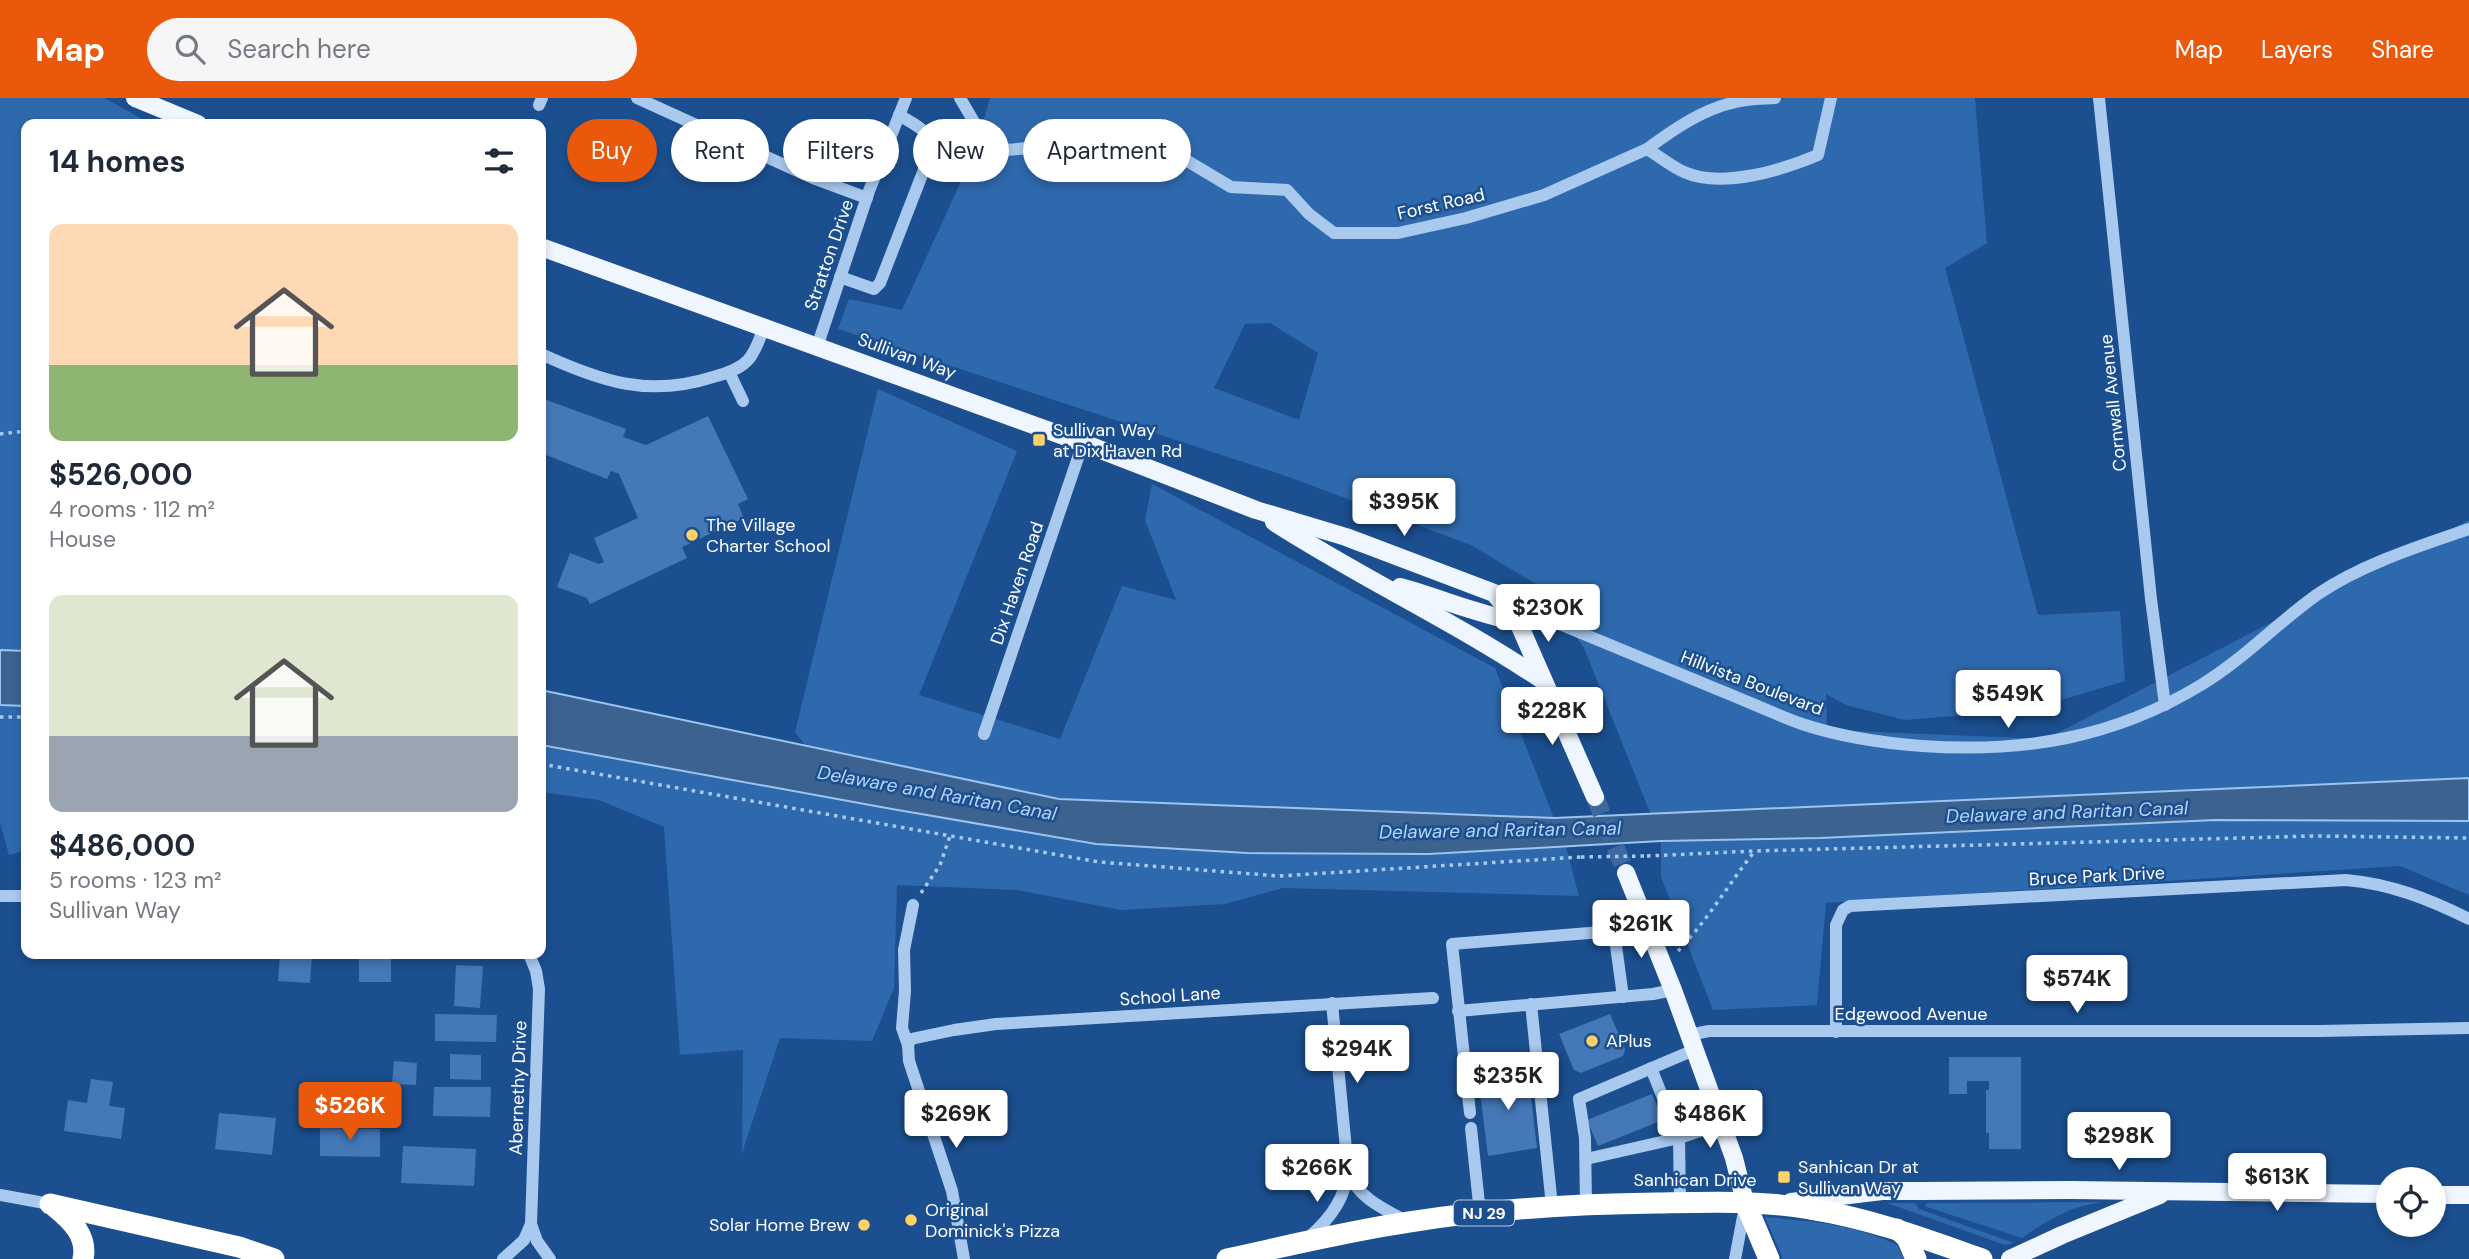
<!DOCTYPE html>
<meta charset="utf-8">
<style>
body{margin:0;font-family:"DM Sans",sans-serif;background:#f6f6f7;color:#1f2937;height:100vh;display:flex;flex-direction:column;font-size:26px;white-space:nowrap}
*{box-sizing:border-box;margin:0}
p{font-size:23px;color:#747a83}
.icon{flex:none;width:38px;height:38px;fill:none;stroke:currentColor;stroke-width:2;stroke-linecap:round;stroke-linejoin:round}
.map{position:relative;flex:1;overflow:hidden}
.details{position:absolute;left:21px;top:21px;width:525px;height:840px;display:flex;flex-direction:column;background:#fff;border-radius:14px;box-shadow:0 4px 10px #0003}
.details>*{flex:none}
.guide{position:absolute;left:567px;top:21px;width:665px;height:63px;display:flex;gap:14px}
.fabs{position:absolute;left:2376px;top:1069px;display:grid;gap:14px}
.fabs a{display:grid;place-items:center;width:70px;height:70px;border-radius:50%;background:#fff;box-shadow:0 4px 10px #0003;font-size:35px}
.price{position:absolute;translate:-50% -60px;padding:0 16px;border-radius:7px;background:#fff;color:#222;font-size:23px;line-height:46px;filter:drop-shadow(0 2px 4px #0008)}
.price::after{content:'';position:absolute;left:50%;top:42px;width:21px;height:16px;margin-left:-10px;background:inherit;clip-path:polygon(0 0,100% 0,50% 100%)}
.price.active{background:#ea580c;color:#fff}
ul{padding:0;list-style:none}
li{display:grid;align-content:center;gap:14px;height:371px;padding:0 28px}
li span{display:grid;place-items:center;height:217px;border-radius:14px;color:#555}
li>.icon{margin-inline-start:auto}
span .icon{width:126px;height:126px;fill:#fffc;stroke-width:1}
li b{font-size:30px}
h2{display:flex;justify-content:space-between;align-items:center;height:84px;padding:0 28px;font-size:30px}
.tag{padding:0 24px;border-radius:32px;background:#fff;box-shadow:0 4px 10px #0003;font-size:24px;line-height:63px}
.tag.active{background:#ea580c;color:#fff}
header{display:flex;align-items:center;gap:42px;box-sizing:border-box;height:98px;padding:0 35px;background:#ea580c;color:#fff}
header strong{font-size:33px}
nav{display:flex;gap:38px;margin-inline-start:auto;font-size:24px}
.search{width:490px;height:63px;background:#f6f6f7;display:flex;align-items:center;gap:18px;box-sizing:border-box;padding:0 24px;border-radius:38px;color:#747a83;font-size:26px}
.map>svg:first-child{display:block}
</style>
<header>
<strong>Map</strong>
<div class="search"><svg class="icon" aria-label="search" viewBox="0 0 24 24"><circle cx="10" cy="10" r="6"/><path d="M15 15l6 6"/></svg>Search here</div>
<nav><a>Map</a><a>Layers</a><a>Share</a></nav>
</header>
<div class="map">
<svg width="2469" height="1161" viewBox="0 0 2469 1161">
<rect width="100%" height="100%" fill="#1b4f8f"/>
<g fill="#2e69ad" fill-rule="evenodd">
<path d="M0,0h105l46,26h-125v527l-26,-1z"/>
<path d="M990,0h985l12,145 -42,25 93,347 82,-4 5,70 -98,29 -122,10 -59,-15 -20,-11 1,36 219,9 423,-219v258l-818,37 -67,-167 -43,-61 -70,-42 -188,-70 -445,-146 11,-30 53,11 72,-157zM1270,225l48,30 -19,67 -85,-32 31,-64z"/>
<path d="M878,291l139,62 -98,244 141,44 62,-153 54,14 -31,-80 7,-36 343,184 59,150 -495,-19 -254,-54 -10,-13z"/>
<path d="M0,607l26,1v144l-17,5 -9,-32z"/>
<path d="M541,647l351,64 537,45 137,-7 13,49 -296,-8 -58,16 -104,6 -104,-20 -120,-5 -3,103 -22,53 -92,-3 -38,115 1,-103 -63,5 -16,-228 -65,-27 -58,-8z"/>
<path d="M2371,721l98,2v74l-69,-29 -574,37 -9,102 -104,5 -52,-133v-36l159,-3 395,-18z"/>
<path d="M2102,1104c-32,4 -54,18 -80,36l-98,-32 3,-3z"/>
<path d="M1887,1105h28l4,6 95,34 -9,2z"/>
<path d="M1765,1119c45,4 91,7 132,28l7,14h-121z"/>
</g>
<g fill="#3c6290" stroke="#9cc4f0" stroke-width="2">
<path d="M0,552l26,1v55l-26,-1z"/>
<path d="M541,592l518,109 495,19 915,-40v43l-254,-1 -395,18 -159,3 -232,13 -182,-1 -151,-9 -204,-35 -351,-64z"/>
</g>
<g fill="#4478b7">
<path d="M541,300l85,31 -3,8 23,8 62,-29 40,83 -10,5 6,14 -62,29 5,11 -97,46 -3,-6 -30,-11 13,-34 29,11 5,-2 -10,-24 44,-20 -19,-44 -8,-3 -4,8 -66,-26z"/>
<path d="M280,856h32l-2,29 -32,-2z"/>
<rect x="359" y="856" width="32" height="28"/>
<path d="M456,867l27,1 -3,42 -26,-2z"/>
<path d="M435,916l62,1 -1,27 -61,-1z"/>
<path d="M1610,916l15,35 -2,7 -42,17 -7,-3 -15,-36z"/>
<path d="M450,956l31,1v25l-31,-1z"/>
<path d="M1949,959h72v92h-32v-16h-3v-43h3v-9h-22v13h-18z"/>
<path d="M394,963l23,2 -1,22 -24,-1z"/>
<path d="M1528,973l9,77 -49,8 -10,-81z"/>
<path d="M91,981l22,3 -4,24 16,2 -4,31 -57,-8 4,-31 19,3z"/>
<path d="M434,989h57l-1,30 -57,-1z"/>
<path d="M1652,996l11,26 -65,26 -11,-26z"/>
<path d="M219,1015l57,5 -4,37 -57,-6z"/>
<path d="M320,1030l60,1v28l-60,-1z"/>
<path d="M403,1048l73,3 -2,37 -73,-3z"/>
</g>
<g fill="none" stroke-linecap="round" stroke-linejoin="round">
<path stroke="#3d69a0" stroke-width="18" stroke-dasharray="18 9" stroke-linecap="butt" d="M1595,699l31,76"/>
<g stroke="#a9c9ee" stroke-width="3.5" stroke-dasharray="3.5 5" stroke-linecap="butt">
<path d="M0,336l26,-3"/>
<path d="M0,619h26"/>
<path d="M541,666l558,98 180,14 302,-19"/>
<path d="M1647,758l107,-5 561,-15 154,2"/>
<path d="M921,795l19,-28 10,-29"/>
<path d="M1678,853c29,-30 50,-66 76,-99"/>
</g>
<g stroke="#a9c9ee" stroke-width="12">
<path d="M637,0l176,80 54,20"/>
<path d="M960,0l17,29 30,23 41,-4 33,4 58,-10 40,16 52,31 56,3 22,24 25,19h64l68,-15 78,-23 103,-46c12,7 25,18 37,23 38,17 98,-2 134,-17l13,-57"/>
<path d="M2099,0l52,501 14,106"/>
<path d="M539,7l3,-7"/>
<path d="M1647,51c27,-20 56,-40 89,-47 13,-3 26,-3 39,-4"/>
<path d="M840,179l34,12 6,-6 52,-134c0,-18 -19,-25 -33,-34"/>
<path d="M817,249l52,-156 37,-93"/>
<path d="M541,256c59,27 107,44 172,23 11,-3 25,-7 34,-16 8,-7 13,-24 17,-33"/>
<path d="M729,274l14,29"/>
<path d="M1518,524l39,1c54,22 108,45 162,67 28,11 55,24 83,34 39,13 80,19 120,22 101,7 192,-8 279,-61 43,-26 77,-63 117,-91 44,-30 102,-48 151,-65"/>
<path d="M984,636l99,-291"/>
<path d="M0,798h26"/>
<path d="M1614,833l30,-15"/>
<path d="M529,856l7,17 3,18 -8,235 6,17 13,18"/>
<path d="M1531,906l21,202"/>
<path d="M1458,913l195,-17 20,-4"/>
<path d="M1836,934v-107l7,-15 7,-4 496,-26c45,4 83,19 123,39"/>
<path d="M1689,937l20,-4h611l149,-3"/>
<path d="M908,947l-6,-17 3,-37 -1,-41 9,-45"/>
<path d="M1470,1015l-18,-169 162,-13 9,66"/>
<path d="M1471,1030l9,85"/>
<path d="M1586,1061l93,-21 -28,-70"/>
<path d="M1348,1074c10,26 36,37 60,50"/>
<path d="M0,1097l50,9"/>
<path d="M1680,1104l-1,-64 42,-14"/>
<path d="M1586,1106l-1,-66 -6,-39 115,-49"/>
<path d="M1309,1139c20,-17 37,-40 39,-67l-16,-167"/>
<path d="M503,1161l21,-19 7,-16"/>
<path d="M964,1161l-12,-68 -43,-130 -1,-16 3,-6 43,-9 42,-6 437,-26"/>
<path d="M1735,1161l10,-53"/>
</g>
<g stroke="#f0f6ff" stroke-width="18">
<path d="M135,0l63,26"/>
<path d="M541,149l542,196 173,67 90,27 148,56 24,29 77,175"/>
<path d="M1274,424c87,56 182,100 268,158"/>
<path d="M1400,489c40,11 77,27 118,35"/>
<path d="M1626,775l47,117 61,168 11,44"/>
<path d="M2434,1097h35"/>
<path d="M1791,1104l91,-11h38l151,-1 318,4"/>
<path d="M2010,1161l52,-24 98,-40"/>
</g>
<g stroke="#fff" stroke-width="21">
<path d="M1745,1104l24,57"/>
<path d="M50,1106l189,43 35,12"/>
<path d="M55,1109c16,13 33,29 28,52"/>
<path d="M1897,1131l10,9 9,21"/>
<path d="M1227,1161c60,-13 121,-28 182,-37 82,-13 165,-18 248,-19 51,-1 102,-3 153,6 59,9 115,30 172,50"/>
</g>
<path stroke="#a9c9ee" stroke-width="3.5" stroke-dasharray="3.5 5" stroke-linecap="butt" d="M1581,759l66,-1"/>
</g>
<g fill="#ffd166" stroke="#1b4f8f" stroke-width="2.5">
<rect x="1032" y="335" width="14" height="14" rx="3.5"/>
<circle cx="692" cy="437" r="7"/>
<circle cx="1592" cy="943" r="7"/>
<rect x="1777" y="1072" width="14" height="14" rx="3.5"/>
<circle cx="911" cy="1122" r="7"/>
<circle cx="864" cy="1127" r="7"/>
</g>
<g text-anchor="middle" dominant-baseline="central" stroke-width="5" stroke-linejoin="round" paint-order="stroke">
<rect fill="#1b4f8f" stroke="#bbcadd" stroke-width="2" x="1454" y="1102.5" width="60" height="25" rx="5"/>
<g font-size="16" font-weight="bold" fill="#fff">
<text x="1484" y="1115">NJ 29</text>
</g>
<g font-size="18" fill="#fff" stroke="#1b4f8f">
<text transform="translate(1441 106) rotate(-13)">Forst Road</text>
<text transform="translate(829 157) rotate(-71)">Stratton Drive</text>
<text transform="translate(907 258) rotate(20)">Sullivan Way</text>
<text transform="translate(2113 305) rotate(-96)">Cornwall Avenue</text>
<text transform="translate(1017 485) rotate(-71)">Dix Haven Road</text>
<text transform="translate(1752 585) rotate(21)">Hillvista Boulevard</text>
<text transform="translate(2097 778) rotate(-3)">Bruce Park Drive</text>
<text transform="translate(1170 898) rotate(-4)">School Lane</text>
<text x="1911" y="916">Edgewood Avenue</text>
<text transform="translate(518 990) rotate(-88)">Abernethy Drive</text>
<text x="1695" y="1082">Sanhican Drive</text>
</g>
<g font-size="18" fill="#fff" stroke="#1b4f8f" text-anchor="start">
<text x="1053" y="332">Sullivan Way<tspan x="1053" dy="21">at Dix Haven Rd</tspan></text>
<text x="706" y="427">The Village<tspan x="706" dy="21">Charter School</tspan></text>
<text x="1606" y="943">APlus</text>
<text x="1798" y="1069">Sanhican Dr at<tspan x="1798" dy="21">Sullivan Way</tspan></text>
<text x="925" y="1112">Original<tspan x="925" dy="21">Dominick's Pizza</tspan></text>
<text x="850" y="1127" text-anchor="end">Solar Home Brew</text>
</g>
<g font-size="19" font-style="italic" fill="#b5d3f5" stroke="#1b4f8f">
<text transform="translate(937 695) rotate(10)">Delaware and Raritan Canal</text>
<text transform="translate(2067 714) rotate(-2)">Delaware and Raritan Canal</text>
<text transform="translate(1500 732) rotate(-1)">Delaware and Raritan Canal</text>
</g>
</g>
</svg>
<div class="fabs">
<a><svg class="icon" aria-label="locate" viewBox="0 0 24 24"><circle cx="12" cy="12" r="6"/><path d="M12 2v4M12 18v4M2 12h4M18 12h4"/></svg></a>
</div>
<b class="price" style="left:1404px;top:440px">$395K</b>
<b class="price" style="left:1548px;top:546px">$230K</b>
<b class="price" style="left:2008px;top:632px">$549K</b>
<b class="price" style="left:1552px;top:649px">$228K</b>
<b class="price" style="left:1641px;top:862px">$261K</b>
<b class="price" style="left:2077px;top:917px">$574K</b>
<b class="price" style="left:1357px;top:987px">$294K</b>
<b class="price" style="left:1508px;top:1014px">$235K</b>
<b class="price active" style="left:350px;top:1044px">$526K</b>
<b class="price" style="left:956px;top:1052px">$269K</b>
<b class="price" style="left:1710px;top:1052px">$486K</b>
<b class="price" style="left:2119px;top:1074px">$298K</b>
<b class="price" style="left:1317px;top:1106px">$266K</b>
<b class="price" style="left:2277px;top:1115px">$613K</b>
<div class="guide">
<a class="tag active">Buy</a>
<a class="tag">Rent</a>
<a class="tag">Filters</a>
<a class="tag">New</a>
<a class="tag">Apartment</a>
</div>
<section class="details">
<h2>14 homes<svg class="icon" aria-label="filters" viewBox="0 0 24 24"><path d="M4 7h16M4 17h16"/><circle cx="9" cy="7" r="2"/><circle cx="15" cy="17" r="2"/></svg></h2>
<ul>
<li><span style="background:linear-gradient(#ffd9b3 65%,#8fb573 0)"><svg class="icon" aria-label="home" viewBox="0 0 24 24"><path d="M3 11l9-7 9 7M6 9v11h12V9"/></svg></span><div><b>$526,000</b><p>4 rooms · 112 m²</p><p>House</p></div></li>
<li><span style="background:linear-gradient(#dfe7d0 65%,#9aa5b1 0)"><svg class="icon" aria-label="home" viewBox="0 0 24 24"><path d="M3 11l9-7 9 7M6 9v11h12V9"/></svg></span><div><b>$486,000</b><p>5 rooms · 123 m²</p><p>Sullivan Way</p></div></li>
</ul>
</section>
</div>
